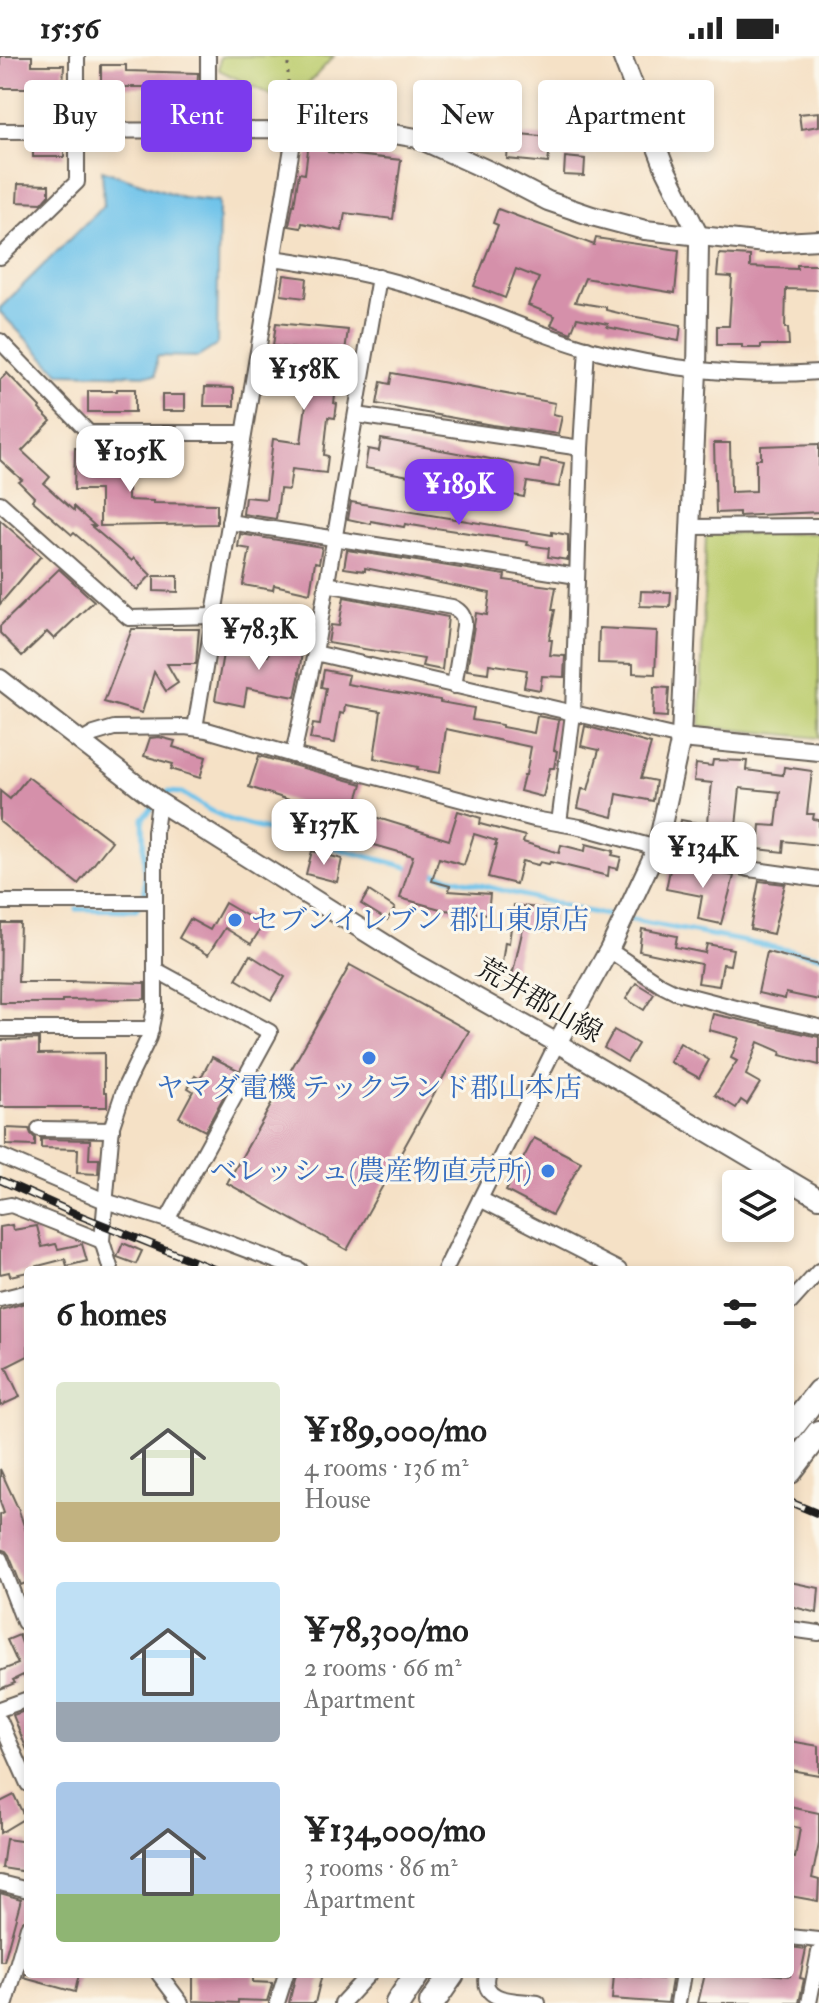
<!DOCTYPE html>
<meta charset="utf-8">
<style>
body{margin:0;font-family:"IM FELL Double Pica","Noto Serif JP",serif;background:#f2f2f2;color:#222;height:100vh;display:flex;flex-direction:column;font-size:30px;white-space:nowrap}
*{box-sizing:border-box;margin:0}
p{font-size:26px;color:#767676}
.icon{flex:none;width:44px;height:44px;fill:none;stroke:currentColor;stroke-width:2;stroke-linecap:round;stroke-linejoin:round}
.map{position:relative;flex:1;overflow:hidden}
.panel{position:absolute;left:24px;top:1210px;width:770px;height:712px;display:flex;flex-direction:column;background:#fff;border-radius:8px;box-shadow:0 4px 12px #0003}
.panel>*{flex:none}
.hud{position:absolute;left:24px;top:24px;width:772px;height:72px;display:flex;gap:16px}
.fabs{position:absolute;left:722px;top:1114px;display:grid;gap:16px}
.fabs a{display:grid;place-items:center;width:72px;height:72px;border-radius:8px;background:#fff;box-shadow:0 4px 12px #0003;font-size:40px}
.price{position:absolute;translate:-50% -68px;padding:0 18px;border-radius:16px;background:#fff;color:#222;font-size:26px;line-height:52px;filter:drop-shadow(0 2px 4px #0008)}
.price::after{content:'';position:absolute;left:50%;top:48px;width:24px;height:18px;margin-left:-12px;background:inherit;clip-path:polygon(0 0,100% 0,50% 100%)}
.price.current{background:#7c3aed;color:#fff}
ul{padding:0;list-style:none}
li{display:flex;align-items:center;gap:24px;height:200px;padding:0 32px}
li span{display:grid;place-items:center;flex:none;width:224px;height:160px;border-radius:8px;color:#555}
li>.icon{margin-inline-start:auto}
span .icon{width:96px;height:96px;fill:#fffc;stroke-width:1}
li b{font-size:34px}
h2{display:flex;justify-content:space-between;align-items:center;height:96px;padding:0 32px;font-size:34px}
.tag{padding:0 28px;border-radius:8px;background:#fff;box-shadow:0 4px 12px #0003;font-size:28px;line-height:72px}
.tag.current{background:#7c3aed;color:#fff}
.status{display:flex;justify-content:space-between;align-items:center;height:56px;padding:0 40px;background:#fff;direction:ltr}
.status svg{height:22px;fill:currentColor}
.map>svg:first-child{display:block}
</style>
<div class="status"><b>15:56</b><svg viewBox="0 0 49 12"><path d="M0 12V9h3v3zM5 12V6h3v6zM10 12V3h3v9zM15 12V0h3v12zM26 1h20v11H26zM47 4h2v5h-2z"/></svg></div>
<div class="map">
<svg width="819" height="1947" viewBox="0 0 819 1947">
<rect width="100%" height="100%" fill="#fbf7ec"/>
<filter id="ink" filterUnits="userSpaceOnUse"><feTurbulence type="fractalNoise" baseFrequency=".0125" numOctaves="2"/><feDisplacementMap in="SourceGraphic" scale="16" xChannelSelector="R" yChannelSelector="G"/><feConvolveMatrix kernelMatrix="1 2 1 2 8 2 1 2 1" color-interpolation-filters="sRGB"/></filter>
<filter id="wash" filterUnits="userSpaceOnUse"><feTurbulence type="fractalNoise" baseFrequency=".006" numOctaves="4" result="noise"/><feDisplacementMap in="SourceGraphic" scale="32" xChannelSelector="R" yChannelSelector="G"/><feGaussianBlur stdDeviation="1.8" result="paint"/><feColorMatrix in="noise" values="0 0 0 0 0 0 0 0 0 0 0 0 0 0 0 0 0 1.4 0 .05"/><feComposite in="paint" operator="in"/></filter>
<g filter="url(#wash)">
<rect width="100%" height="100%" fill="#f5e1c6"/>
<g fill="#bdcd6f" stroke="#6c7446" stroke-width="2">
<path d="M225,0h109l-27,29 -8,13 -20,1 -60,-29 1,-13z"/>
<path d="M819,477v205l-119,-12 6,-192z"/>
</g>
<path fill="#6dc2ea" stroke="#446f83" stroke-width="2" d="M102,114l80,27 37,4 -2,144 -19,12 -41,-1 -1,19 -97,-2 -59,-61v-4l104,-103z"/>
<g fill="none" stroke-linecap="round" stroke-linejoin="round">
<g stroke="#6dc2ea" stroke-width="5">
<path d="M161,743l7,-7 14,1 27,17 24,11 182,48"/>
<path d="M428,816l158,39 233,45"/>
<path d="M77,853l59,1 9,-17 -2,-75 11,-12"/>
</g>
</g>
<g id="blocks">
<g fill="#d590aa">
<path d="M0,0h32v9h32l-2,44h-27v-21h-35z"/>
<path d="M101,9h25v6l72,2 -1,18h-19v11h-22v-15h-55z"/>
<path d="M92,38h20l-1,19h-19z"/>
<path d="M449,41l27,16 -11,19 -27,-16z"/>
<path d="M819,56v14l-18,3 -2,-15z"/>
<path d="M509,77l42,4 -3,26 -41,-4z"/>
<rect x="33" y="85" width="31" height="16"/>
<path d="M309,86l20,3 -1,7 73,8 -8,59 -48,-6 -3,18 -40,-8 -1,5 -12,-2 4,-21h1l5,-32 6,1z"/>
<path d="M565,101l20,2 -1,17 -20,-1z"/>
<path d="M18,128l31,1v10l-7,8 -25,-1z"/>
<path d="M498,153l96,36 2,-7 83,12 -4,43 -90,-15 -10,24 31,5v3l25,6 50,9 -2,16 -47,-9 -25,-5 1,-3 -31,-6 -6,15 -20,-8 4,-9 -27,-11 11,-27 -23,-9 -11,29 -31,-12 24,-61 -5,-2z"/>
<path d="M719,198l31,2v11l47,2v-4h22v25l-33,-1 -1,39h3l1,17h-28v3h-19v-3h-25v-19h12l3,-49 -15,-1z"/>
<path d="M284,219l23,3 -2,20 -24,-3z"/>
<path d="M276,267l72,7 -3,21 -4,-1 -7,53 3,1 -2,14 -7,-1 -4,38 4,1 -2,17 -34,-4 -3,21 -9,-1 -4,30 -33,-5 2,-17 21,2 7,-60 28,4 12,-92 -40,-5z"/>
<path d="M7,317l33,34 -1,2 12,12 -29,30 28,26 -6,7 30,27v-4l21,19h-4l41,35 2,-3 17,17 -14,15 -25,-24 -38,-33 -2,2 -40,-35 2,-3 -15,-15 3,-2 -22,-20v-80z"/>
<path d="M392,317l163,30 -2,11 9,2 -4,18 -66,-9 -115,-21 4,-22 9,2z"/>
<path d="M205,331l29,1v18h-30z"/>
<path d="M117,333h18v23h-47v-21h29z"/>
<rect x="162" y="339" width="23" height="16"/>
<path d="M381,383l158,29 2,-9 23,4 -5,24 -32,-5 -3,15 -159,-29 3,-19 11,2z"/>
<path d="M714,387h16l1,49 25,-1v-32h5v-13l58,-2v68l-80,4v-4l-23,1z"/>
<path d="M75,392l53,2v50l25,1v2l64,1v20l-117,2v-36h-26z"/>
<path d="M351,446l201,33v-3l16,3v25l-20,-3 1,-9 -22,-3 1,-3 -92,-14 -1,1 -30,-5 -1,3 -33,-6v3l-23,-5z"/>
<path d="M0,464l41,36 -41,48z"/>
<path d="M240,478l82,13 -3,16 -4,-1 -5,31 -36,-8 -1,5 -30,-5 7,-36 -12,-2z"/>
<path d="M347,494l158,25 -1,5 52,7 -4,23h3l-6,30h3l-2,15 15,1 -1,21 -22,-1 -2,14 -16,-3 3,-17 -38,-6 -1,9 -21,-3 9,-57 11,2 3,-22 -125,-25v3l-21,-3z"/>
<path d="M59,513l35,32 -40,38 -7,-7 -25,24 -22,-23v-7z"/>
<path d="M154,520h24v16l-24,-1z"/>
<path d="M641,535l30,1 -1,15 -30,-1z"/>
<path d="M344,541l104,20 -6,53 -20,-4 2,-7 -96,-16 3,-18 8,1z"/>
<path d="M599,572l58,3 -2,43 -22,-1v-9l-35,-1z"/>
<path d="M132,573h67l-3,35h-29l11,19 -12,8 -12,-19 -12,41 -38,-11z"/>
<path d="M271,584l32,6 -4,27h1l-5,24 -48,-9 -3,18 -29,-6 9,-52 44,8z"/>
<path d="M324,614l25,5 -2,9 93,16v2l34,6 -2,12 30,5v2l32,6 3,-17 22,4 -5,30 3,1 -3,17h-4l-7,29 -23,-6 4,-16h2l5,-28 -85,-18 -6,44 -23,-4 1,-2 -44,-9 7,-47 -36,-6 -1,9 -4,-1 -5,30 -25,-4 3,-15 7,1 6,-37 -5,-1z"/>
<path d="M654,631l15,1 -2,29 -14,-1z"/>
<path d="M585,670l66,18 -10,34 15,3 -3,20 -36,-7 -4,23 -35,-9 4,-19 6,1 11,-40 -18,-4z"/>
<path d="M159,681l16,4 -2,6 33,10 -6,21 -29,-9 2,-5 -29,-8 6,-18z"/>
<path d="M259,700l103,28 -8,26 -14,-4 -6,24 -15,-5 4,-14 -74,-24z"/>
<path d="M713,704l34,1 -1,9 37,5 1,-8 28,4 -5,43h7l-1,5 6,1v25l-35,-4 -1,11 -25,-3 2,-24 16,1 4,-34 -40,-4 -4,38 -28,-4 4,-39 -18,-2 2,-17 16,2z"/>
<path d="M28,721l84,64 -34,43 -78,-62v-31l10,8z"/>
<path d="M458,755l23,7 -1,6 45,12 -2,6 36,11 2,-8 24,6 1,-7 28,7 -2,4 9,2 -3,12 -9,-2 -1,9 -58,-14 -1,2 -9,-2 -2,3 -16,-4 -6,23 -28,-7 9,-32h-2l2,-4 -23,-7 -10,31 -25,-7 -7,23 18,5 -1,5 41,3 -2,20 -44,-4 -44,-12 13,-42 -56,-16 8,-26 84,26z"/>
<path d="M681,764l22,4 -4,22 -22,-4z"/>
<path d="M312,795l30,8 -5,23 -31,-8z"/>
<path d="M671,809l63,11 -13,48 -23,-5 4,-23 -36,-7z"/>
<path d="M759,825l26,3 -12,50 -23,-5z"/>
<path d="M369,835l26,17 -8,12 -26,-16z"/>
<path d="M225,847l38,22 -12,19 -26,-16 -17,27 -29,-17 11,-19 20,11z"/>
<path d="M514,849l40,5 -4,21 -27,-3 -10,44 -12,-2 4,-28 4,1z"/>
<path d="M1,867h19l-2,59h53v-1l74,2v16l-83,1v3h-62z"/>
<path d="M642,873l35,7 -2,11 30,6 2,-9 26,5 -3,16 -7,-1 -4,22 -21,-3 3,-19 -62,-13z"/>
<path d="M767,896l52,13v35l-33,-7 -1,6 -27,-6z"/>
<path d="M250,899l35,22 -14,23 -35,-21z"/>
<path d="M350,909l119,66 -122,219 -120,-67z"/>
<path d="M636,927l18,11 -10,16 -18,-11z"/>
<path d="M713,958l106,23v28l-39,-10 1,-3 -23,-10 -12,33 14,8 -13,21 -6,-4 -5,8 -21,-13 22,-34 -6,-3 8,-20 -30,-8z"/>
<path d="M614,974l24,14 -11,18 -23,-14z"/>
<path d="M39,983v15l65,-1v39h3v15h-107v-67z"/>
<path d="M680,987l29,17 -10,18 -29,-16z"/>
<path d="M212,1001l26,13 -33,61 -26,-14 14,-26 -5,-3 7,-12 5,3z"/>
<path d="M6,1072l23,1 2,5 4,4v8l-29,-1z"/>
<path d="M534,1082l47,24 -29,53 -46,-24z"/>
<path d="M41,1083l49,1 -1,19h10l-1,15 -21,-1 1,-24 -37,-1z"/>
<path d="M12,1169l1,5 24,-4 5,21 14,-3 2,5 24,-5 5,17 -20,5 -2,-7 -35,9 -2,4 -18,4 -1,-4 -9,2v-47z"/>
<path d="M123,1187l19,8 -6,13 -19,-7z"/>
<path d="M25,1247l3,8v45l-22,11 14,30 -20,9v-96z"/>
<path d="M0,1413l18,39 10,29v45l-7,3 -12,-30 -3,-4 -6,-2v-34l4,-2 -4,-11z"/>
<path d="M790,1526l29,6 -2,25 -27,-7z"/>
<path d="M19,1579l3,8 6,-3v45l-5,-10 -10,5 2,3 -15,6v-18l18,-7 -11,-24z"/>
<path d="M28,1654v40h-1l-14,-35z"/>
<path d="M790,1685l29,5v29l-29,-5z"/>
<path d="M14,1739l11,23 -25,15v-31z"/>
<path d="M790,1751l29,6v31l-7,34 7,2 -1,21 -28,-5v-39l5,1 5,-30 -10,-2z"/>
<path d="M6,1783l22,3 -1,30 -25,-4z"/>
<path d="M0,1837l21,6 -17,62h-4z"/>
<path d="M790,1891l16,2 -6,29 4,1 -5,24h-101l7,-29h64l21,2z"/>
<path d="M25,1918h54l-4,18 -51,-14z"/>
<path d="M193,1918h60v8l19,1v2l-5,16 -29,-1v3l-45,-2z"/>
<path d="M296,1918h26l-7,29h-26z"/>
<path d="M614,1918l48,5v-5h11l-5,29 -56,-4z"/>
</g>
</g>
</g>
<g filter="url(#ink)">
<use href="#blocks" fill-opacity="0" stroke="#686158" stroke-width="2"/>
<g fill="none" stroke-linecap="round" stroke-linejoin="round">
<defs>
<g id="street">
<path d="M208,0v74"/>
<path d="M0,75l295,-1 -100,598"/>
<path d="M0,201l77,-75v-126"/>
<path d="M273,202c60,8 120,21 178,41 46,16 91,37 138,50 73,20 154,29 230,23"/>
<path d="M0,285l89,92h155"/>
<path d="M357,359l224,33"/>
<path d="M0,447l129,115 85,-2"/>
<path d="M229,466l348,54"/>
<path d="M692,471l127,-1"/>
<path d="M326,528l126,23c9,4 13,9 12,19l-10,60"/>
<path d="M315,597l366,85"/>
<path d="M80,686l14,-8 20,-6 71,-1 22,3 86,25 241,64 46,8 77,21 92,21 70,10"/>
<path d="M293,699l22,-102 64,-376"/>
<path d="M559,767l14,-109 8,-266 6,-100"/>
<path d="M0,846h155"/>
<path d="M609,894l52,35 14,7 65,17 79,18"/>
<path d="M156,914l114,62 -103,188"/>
<path d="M0,973h151"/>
<path d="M39,1073l73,1"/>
<path d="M0,1100l105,45 62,19 133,50"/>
<path d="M480,1143l139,71"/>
<path d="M0,1151l11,-2 91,36"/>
<path d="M111,1214l-9,-29 10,-115 13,-39 24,-50 6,-29v-176l4,-30"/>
<path d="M445,1214l112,-227"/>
<path d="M0,1243l28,-7"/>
<path d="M790,1247l29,-32"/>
<path d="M0,1503l24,63"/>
<path d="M790,1573l29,4"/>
<path d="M0,1653l28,-10"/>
<path d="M0,1665l28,63"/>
<path d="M0,1827l28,7"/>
<path d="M790,1881l29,3"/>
<path d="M159,1918l22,29"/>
<path d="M487,1918c-7,29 30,26 51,29"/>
<path d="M6,1947l22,-76"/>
<path d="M277,1947l9,-29"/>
<path d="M342,1947l27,-29"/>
<path d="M678,1947l5,-29"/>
<path d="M809,1947l10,-51"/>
</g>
<g id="secondary">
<path d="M622,0l42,110 33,66 2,12 -2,126 -16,368"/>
<path d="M295,74l93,3 29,5 75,34 56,29 44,15 53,14 120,13 54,-3"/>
<path d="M0,623l159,123 258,162 140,79 262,155"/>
<path d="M557,987l52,-93 48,-102 24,-110 138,13"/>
</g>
<g id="highway">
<path d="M790,1373l29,-37"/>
<path d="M790,1415l29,-38"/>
<path d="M398,1947l19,-29"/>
<path d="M432,1947l20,-29"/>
</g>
</defs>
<use href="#street" stroke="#686158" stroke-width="18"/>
<use href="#secondary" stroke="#686158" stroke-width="22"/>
<use href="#highway" stroke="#686158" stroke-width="28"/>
<path stroke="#686158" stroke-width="3" stroke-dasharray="2 6" stroke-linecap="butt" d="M288,58v-51l2,-7"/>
<use href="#street" stroke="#fff" stroke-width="14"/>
<use href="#secondary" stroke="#fff" stroke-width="18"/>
<use href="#highway" stroke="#fff" stroke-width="24"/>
<defs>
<g id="rail">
<path d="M0,1124l76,34 140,56"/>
<path d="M790,1446l29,12"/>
</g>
</defs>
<use href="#rail" stroke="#1c1c1c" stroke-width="8"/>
<use href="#rail" stroke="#fbf7ec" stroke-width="5" stroke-dasharray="15" stroke-linecap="butt"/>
</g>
</g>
<g fill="#3f7fe0" stroke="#fbf7ec" stroke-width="3">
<circle cx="235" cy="864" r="8"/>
<circle cx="369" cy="1002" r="8"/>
<circle cx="548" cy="1115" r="8"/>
</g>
<g text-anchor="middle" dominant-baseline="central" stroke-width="6" stroke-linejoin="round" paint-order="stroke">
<g font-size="28" fill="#366cbe" stroke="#fbf7ec" text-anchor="start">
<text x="251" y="864">セブンイレブン 郡山東原店</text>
<text x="369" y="1032" text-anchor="middle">ヤマダ電機 テックランド郡山本店</text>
<text x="532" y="1115" text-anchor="end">ベレッシュ(農産物直売所)</text>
</g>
<g font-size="28" fill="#1c1c1c" stroke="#fbf7ec">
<text transform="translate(539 945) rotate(30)">荒井郡山線</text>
</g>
</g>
</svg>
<div class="fabs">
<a><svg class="icon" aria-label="layers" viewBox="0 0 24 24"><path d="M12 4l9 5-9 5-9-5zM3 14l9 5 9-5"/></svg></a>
</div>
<b class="price" style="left:304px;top:356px">¥158K</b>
<b class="price" style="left:130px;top:438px">¥105K</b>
<b class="price current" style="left:459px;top:471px">¥189K</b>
<b class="price" style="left:259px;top:616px">¥78.3K</b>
<b class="price" style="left:324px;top:811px">¥137K</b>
<b class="price" style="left:703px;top:834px">¥134K</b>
<div class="hud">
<a class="tag">Buy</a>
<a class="tag current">Rent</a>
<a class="tag">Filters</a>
<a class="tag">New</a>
<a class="tag">Apartment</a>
</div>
<section class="panel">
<h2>6 homes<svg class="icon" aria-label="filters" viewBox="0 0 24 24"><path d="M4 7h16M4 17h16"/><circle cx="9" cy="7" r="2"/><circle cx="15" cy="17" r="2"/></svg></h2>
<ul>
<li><span style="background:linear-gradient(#dfe7d0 75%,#c2b280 0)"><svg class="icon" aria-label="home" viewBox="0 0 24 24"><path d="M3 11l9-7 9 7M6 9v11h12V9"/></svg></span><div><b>¥189,000/mo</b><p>4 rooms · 136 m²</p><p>House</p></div></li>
<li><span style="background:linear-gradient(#bfe0f5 75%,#9aa5b1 0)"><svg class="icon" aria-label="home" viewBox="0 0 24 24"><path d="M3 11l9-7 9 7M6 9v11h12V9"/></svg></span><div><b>¥78,300/mo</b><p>2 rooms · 66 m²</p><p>Apartment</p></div></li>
<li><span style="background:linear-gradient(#a9c7e8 70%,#8fb573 0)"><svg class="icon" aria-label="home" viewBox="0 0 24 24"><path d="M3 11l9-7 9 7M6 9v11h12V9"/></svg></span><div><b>¥134,000/mo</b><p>3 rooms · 86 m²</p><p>Apartment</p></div></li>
</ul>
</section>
</div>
